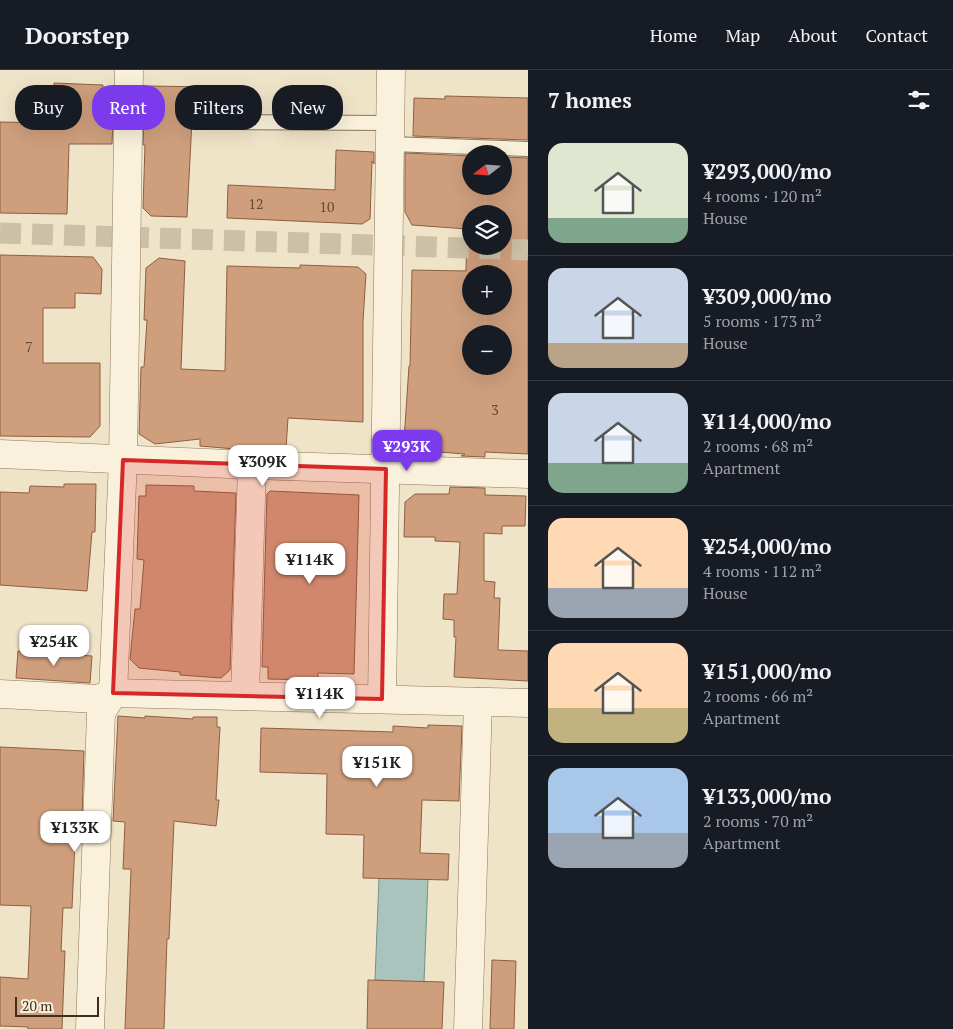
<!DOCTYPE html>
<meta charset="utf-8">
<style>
body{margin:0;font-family:"PT Serif",serif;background:#242831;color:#f1f3f6;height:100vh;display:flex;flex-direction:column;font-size:19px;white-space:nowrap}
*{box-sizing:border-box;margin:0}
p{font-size:16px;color:#9ea1a6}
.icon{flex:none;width:28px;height:28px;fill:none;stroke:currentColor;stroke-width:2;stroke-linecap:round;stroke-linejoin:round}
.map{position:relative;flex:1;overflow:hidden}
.side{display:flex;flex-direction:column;background:#171b24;width:425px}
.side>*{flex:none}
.top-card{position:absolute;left:15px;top:15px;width:438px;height:45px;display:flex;gap:10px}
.needle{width:32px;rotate:253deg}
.buttons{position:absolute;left:462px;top:75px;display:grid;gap:10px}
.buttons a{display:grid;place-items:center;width:50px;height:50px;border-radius:50%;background:#171b24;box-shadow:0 5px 20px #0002;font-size:25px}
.scale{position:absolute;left:15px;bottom:12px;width:84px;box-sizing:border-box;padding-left:5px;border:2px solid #3d2e20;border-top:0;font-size:14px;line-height:18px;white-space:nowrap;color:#3d2e20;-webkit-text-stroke:4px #f7eed8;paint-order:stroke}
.price{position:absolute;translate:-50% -42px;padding:0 11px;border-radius:10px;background:#fff;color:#222;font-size:16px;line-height:32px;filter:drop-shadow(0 1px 2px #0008)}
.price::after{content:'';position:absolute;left:50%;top:30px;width:15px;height:11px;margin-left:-8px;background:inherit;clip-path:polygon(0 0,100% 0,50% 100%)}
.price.active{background:#7c3aed;color:#fff}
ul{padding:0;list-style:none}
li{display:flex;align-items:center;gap:15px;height:125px;padding:0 20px}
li+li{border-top:1px solid #363941}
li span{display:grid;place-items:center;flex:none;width:140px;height:100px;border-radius:15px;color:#555}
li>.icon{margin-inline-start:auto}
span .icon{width:60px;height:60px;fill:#fffc;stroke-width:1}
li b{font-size:21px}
h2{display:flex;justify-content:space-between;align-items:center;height:60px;padding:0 20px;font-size:21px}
.chip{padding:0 18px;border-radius:20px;background:#171b24;box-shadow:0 5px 20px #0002;font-size:18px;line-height:45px}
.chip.active{background:#7c3aed;color:#fff}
header{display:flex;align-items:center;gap:30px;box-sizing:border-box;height:70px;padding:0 25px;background:#171b24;border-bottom:1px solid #363941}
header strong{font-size:24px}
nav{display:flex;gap:28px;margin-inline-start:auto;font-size:18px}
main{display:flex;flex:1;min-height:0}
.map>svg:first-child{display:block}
</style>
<header>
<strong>Doorstep</strong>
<nav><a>Home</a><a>Map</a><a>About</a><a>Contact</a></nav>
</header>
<main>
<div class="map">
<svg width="528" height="959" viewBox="0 0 528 959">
<rect width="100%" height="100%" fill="#f0e4c8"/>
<path fill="#a9c4bc" stroke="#6f938a" d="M379,808l49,1 -4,103 -49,-2z"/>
<g fill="#cf9f7d" stroke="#8d5f41" fill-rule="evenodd">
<path d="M54,13l49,2 -1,37h11l-1,22h-43l-2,70 -67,-1v-91l53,1z"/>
<path d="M149,16l61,1 -1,33h-17l-5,97 -36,-1 -8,-8 2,-63h-2l1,-23h5z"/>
<path d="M445,26l83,2v42l-115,-4 1,-38 31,1z"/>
<path d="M336,80l38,2v12l-2,-3 -2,58 -8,5 -135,-6 1,-33 107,5z"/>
<path d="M405,83l66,3v30h33v-29l24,1v296l-43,-2v5l-24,-1 4,-2 -52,-4 -9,-10 5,-74h1l2,-96 54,1 1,-42 -55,-4 -7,-13zM471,144h33v32h-33zM471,204h33v32h-33zM471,264h33v32h-33z"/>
<path d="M0,185l93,2 9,12 -1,25 -26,-1v15h-32v55h57v63l-10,11 -90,-1z"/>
<path d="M159,188l26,3 -4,108 44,2 2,-105 73,2v-3l58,2 8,7 -3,47v101l-75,-4 -2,31 -51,-3v3l-35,-3v-7l-45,5 -16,-10 2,-67h3l3,-47h-3l2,-52z"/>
<path d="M64,414h32l-1,48h-3l-5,59 -87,-6v-93l29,1 1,-7 34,1z"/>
<path d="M146,415l48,1v5l42,2 -6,177 -9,8 -41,-3v-3l-41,-4 -9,-9 5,-50h5l4,-49 -7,-1 2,-63h7z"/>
<path d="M450,417l35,1v7l41,1 -1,30h-23v8l-18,-1v48l11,1 -1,16h6l-2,52 30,1v30l-74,-4 2,-40h-2v-17l-11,-1 1,-25h13l3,-52 -25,-1v-4h-31l1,-35 10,-8h34z"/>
<path d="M270,421l89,4 -5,179 -36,-1v7l-50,-1v-12h-6l5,-173z"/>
<path d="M18,581l74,5 -2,27 -74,-5z"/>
<path d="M118,646l27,2v-2l48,3v-2h24v10h3l-4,73h3l-3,26 -42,-5 -5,118h-2l-3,90h-39l6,-160h-8l2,-47 -12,-1z"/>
<path d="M428,655l34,1 -3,75 -37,-1 -2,53 29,1 -1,26 -85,-2 1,-43 -38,-1 1,-60 -67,-2 1,-44 132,4v-6l35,2z"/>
<path d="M0,677l84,4 -2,68h-6l-4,89h-9l-2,43h4l-3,78h-34v-2l-28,-1v-49l28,2 3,-73 -31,-1z"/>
<path d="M492,890l24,1 -2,68h-24z"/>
<path d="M368,910l76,2 -2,47h-75z"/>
</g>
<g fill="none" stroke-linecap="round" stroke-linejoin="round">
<path stroke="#ccc0a6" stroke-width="21" stroke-dasharray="21 11" stroke-linecap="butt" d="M0,163l528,17"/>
<defs>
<g id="service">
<path d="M233,52l157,1"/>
<path d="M390,74l138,5"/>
</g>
<g id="minor">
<path d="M0,624l98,5 15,-6 415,10"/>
<path d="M245,626l7,-231"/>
<path d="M382,629l9,-629"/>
<path d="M90,959l11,-316 12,-20"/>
<path d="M468,959l10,-327"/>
</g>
<g id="tertiary">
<path d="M0,384l252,11 276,9"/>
<path d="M113,623l10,-233 6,-390"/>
</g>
</defs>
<use href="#service" stroke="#8d765c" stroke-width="16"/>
<use href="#minor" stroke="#8d765c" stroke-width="29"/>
<use href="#tertiary" stroke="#8d765c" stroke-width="29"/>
<use href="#service" stroke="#faf1dc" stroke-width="14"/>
<use href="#minor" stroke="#faf1dc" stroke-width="28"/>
<use href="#tertiary" stroke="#faf1dc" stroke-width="28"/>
</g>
<path fill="#d62828" fill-opacity="0.2" stroke="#d62828" stroke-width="4" stroke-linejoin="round" d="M123,390l263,9 -4,230 -269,-6z"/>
<g text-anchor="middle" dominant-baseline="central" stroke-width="5" stroke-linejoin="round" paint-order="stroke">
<g font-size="14" fill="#624a37">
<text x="256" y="133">12</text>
<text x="327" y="136">10</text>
<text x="29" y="276">7</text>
<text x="495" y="339">3</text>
</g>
</g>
</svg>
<div class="buttons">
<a><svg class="needle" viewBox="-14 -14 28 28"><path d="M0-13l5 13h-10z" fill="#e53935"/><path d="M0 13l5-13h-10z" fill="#9ea1a6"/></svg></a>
<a><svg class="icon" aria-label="layers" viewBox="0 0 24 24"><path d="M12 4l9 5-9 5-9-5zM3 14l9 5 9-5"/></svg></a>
<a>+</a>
<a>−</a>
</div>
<div class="scale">20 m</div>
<b class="price active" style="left:407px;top:402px">¥293K</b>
<b class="price" style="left:263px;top:417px">¥309K</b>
<b class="price" style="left:310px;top:515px">¥114K</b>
<b class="price" style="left:54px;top:597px">¥254K</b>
<b class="price" style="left:320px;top:649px">¥114K</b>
<b class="price" style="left:377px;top:718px">¥151K</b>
<b class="price" style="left:75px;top:783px">¥133K</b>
<div class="top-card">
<a class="chip">Buy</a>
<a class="chip active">Rent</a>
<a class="chip">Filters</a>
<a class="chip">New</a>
</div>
</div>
<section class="side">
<h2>7 homes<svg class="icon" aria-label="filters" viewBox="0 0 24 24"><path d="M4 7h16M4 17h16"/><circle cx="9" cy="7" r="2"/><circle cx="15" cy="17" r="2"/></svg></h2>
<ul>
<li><span style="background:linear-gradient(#dfe7d0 75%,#7fa58c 0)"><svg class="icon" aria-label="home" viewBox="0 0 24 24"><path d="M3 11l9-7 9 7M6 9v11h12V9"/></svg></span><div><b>¥293,000/mo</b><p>4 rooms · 120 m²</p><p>House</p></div></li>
<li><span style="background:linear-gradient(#c9d6e8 75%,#b9a48a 0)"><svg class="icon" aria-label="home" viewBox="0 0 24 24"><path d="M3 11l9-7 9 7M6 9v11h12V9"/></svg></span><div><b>¥309,000/mo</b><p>5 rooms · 173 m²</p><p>House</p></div></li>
<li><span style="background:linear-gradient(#c9d6e8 70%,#7fa58c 0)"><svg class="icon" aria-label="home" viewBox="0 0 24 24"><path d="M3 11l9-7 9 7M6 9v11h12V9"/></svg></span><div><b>¥114,000/mo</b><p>2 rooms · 68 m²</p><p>Apartment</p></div></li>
<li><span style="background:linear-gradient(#ffd9b3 70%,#9aa5b1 0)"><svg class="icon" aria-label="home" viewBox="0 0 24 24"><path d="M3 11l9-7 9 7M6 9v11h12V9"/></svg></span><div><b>¥254,000/mo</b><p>4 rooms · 112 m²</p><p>House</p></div></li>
<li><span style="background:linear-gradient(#ffd9b3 65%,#c2b280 0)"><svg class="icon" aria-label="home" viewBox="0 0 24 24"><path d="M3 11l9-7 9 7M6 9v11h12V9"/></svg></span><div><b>¥151,000/mo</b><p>2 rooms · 66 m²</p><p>Apartment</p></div></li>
<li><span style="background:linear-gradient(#a9c7e8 65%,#9aa5b1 0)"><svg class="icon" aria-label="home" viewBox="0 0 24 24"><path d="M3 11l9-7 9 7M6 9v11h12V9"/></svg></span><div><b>¥133,000/mo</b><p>2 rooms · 70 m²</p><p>Apartment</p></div></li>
</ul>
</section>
</main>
